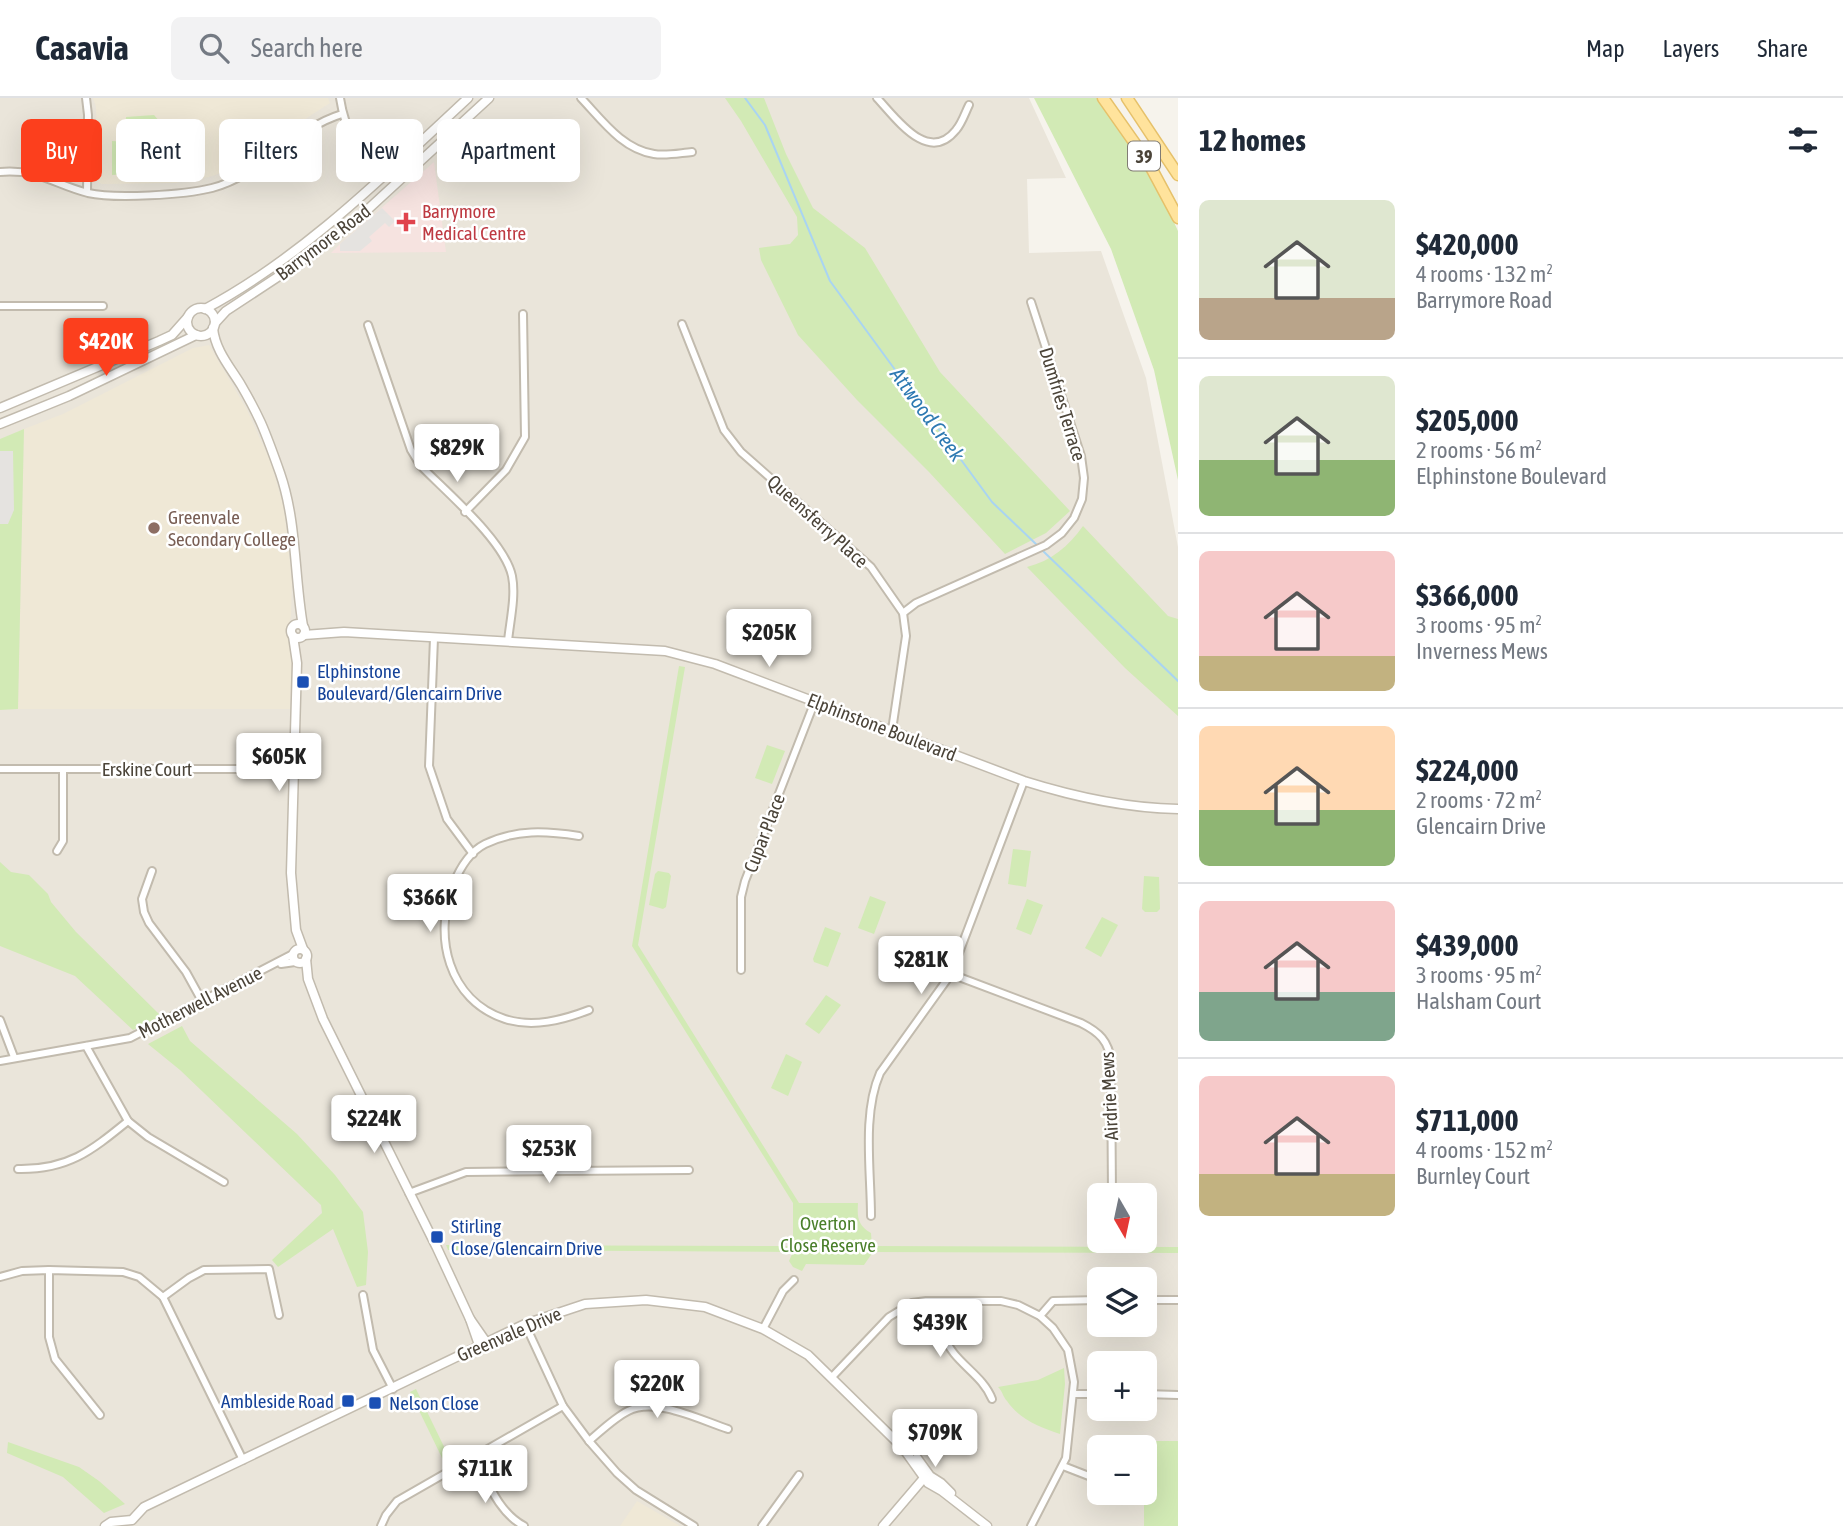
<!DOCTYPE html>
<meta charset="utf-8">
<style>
body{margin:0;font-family:"Asap Condensed",sans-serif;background:#f2f2f3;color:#1f2937;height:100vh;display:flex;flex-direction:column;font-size:26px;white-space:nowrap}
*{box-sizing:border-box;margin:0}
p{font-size:23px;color:#747a83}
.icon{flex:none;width:38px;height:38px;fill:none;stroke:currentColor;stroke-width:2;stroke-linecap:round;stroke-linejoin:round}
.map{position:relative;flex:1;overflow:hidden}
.panel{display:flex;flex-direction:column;background:#fff;width:665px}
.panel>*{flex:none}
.hud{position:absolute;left:21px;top:21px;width:665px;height:63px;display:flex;gap:14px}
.needle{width:46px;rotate:171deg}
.fabs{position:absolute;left:1087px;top:1085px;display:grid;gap:14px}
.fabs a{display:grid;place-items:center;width:70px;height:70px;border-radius:10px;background:#fff;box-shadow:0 7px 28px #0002;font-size:35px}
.price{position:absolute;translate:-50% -60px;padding:0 16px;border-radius:7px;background:#fff;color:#222;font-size:23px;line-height:46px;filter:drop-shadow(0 2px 4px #0008)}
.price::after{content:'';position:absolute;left:50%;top:42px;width:21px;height:16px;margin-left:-10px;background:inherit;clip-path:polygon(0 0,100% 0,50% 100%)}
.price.current{background:#fc3f1d;color:#fff}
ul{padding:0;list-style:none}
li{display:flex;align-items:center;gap:21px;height:175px;padding:0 21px}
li+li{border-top:2px solid #e0e1e3}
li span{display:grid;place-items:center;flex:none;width:196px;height:140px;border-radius:10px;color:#555}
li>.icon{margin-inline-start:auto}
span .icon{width:84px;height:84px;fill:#fffc;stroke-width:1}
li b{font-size:30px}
h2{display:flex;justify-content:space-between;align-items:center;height:84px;padding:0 21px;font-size:30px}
.tag{padding:0 24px;border-radius:10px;background:#fff;box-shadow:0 7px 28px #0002;font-size:24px;line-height:63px}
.tag.current{background:#fc3f1d;color:#fff}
header{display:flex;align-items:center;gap:42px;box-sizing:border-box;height:98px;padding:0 35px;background:#fff;border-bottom:2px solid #e0e1e3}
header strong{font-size:33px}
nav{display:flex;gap:38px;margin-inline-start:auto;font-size:24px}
.search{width:490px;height:63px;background:#f2f2f3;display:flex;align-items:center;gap:18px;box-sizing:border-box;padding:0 24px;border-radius:10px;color:#747a83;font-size:26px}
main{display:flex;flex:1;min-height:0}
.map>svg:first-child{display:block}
</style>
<header>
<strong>Casavia</strong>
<div class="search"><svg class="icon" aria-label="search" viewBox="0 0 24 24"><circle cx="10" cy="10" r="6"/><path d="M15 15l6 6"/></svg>Search here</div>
<nav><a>Map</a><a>Layers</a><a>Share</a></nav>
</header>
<main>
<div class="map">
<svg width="1178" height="1428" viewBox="0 0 1178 1428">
<rect width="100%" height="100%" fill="#f6f3ec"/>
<path fill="#eae5da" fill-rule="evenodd" d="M0,0h1029l37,80 -39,1 2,74 72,-2 45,127 32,169v894h-34v6h-45v46h45v33h-1144zM1099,1097h45v46h-45zM1099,1181h45v46h-45zM1099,1265h45v46h-45z"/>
<g fill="#efe8d6">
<path d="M93,0h235l2,5 -45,29 -25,22 -21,13 -30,10 -34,6 -73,1 -4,-2 -1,-6 -1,-69z"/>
<path d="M209,247l38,65 24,53 13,45 8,73 -1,35 -4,15 5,25 -2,53h-272l6,-280 39,-15 130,-66z"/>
<path d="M637,1403l43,25h-60z"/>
</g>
<path fill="#f6e3e0" d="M434,64l12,90 -115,1 9,-9z"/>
<g fill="#d2eab5">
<path d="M725,0h39l22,56 27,54 52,40 75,124 130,139 -24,22 -41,21 -76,-82 -72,-72 -59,-65 -37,-75 -2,-12 31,-4 8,-9 -1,-18 -56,-96z"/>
<path d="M1034,0h63l42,59 19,31 20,43v249l-24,-110 -43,-121z"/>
<path d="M154,17l6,7v10l-3,4 -27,1 -5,-3 1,-17z"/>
<path d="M112,43l15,1v32l-15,1z"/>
<path d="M130,44h15l-1,33h-14z"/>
<path d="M24,331l-6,280 -18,1v-271z"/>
<path d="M1083,428l85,90 10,3v97l-53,-48 -98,-101c24,-6 42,-21 56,-41z"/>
<path d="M679,568l6,1 -47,278 161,258h59c-1,15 0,22 13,30l1,13 306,1v6l-305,-1 -9,13 -58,-1 -4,7 -9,-4 -4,-6 4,-9 -345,-2 -2,-5 347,1v-43l-161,-257z"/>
<path d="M767,647l18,6 -13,33 -17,-6z"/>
<path d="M1013,751l18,2 -5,36 -18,-3z"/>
<path d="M0,764l11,10 18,3 19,19 3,8 25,30 85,84 -28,14 -58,-54 -75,-30z"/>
<path d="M658,773l11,2 2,3 -5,31 -3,2 -14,-4 6,-31z"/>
<path d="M1144,778l15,1 1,32 -3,3h-12l-3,-3z"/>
<path d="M870,798l16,6 -12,32 -16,-6z"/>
<path d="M1027,801l16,6 -12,30 -15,-6z"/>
<path d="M1102,819l16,8 -17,32 -16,-9z"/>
<path d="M825,829l16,6 -13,34 -14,-5 -1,-3z"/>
<path d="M826,897l15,10 -22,29 -14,-10z"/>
<path d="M182,928l8,15 107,93 38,41 28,37 5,40 -2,33 -9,2 -24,-58 -55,38 -6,-7 50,-47 -1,-8 -141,-135 -32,-26z"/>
<path d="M786,956l16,8 -14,34 -17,-8z"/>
<path d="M1064,1270l1,16 -5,50c-20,-7 -40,-14 -53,-33 -4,-4 -4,-9 -9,-14l40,-7z"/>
<path d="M416,1291l34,70 -6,3 -34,-70z"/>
<rect x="1144" y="1343" width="34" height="85"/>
<path d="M8,1344l71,25 20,14 26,23 -21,9 -41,-36 -56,-24z"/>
</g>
<g fill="#e5e3e0">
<path d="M382,110l13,13 -6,6 -4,-4 -16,14 3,4 -12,10h-20v-7z"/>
<path d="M0,353h13l1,59 -6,14h-8z"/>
</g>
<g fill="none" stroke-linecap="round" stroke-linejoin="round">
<g stroke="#a9d4f2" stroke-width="2">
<path d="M745,0l20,27 65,156 162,221 47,45"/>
<path d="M1043,453l135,130"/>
</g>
<defs>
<g id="minor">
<path d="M86,0l2,17 -1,77"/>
<path d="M340,0c5,34 20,55 40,81"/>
<path d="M581,0c21,22 41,51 73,56 12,2 26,-1 38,-2"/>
<path d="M877,0c19,20 51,67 79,32 6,-7 9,-17 13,-25"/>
<path d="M0,74c40,-3 53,12 88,21 27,6 96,2 124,-5 50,-13 81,-59 130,-74"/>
<path d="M0,208h103"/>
<path d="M682,226l42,106 17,22 130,115 32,46 3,23 -14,94"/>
<path d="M368,227l43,125 9,15c26,27 84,75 92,111 4,20 -2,45 -4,65"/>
<path d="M465,414l41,-42 19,-33 -2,-123"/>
<path d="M903,515l13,-10 130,-58 16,-12 12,-15 8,-19 2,-21 -3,-22 -50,-154"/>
<path d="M434,540l-5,128 18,53 26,35"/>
<path d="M0,671h294"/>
<path d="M579,738c-33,-5 -63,-7 -94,8 -16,8 -26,26 -32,41 -20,51 -5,115 52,134 28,9 58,1 84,-9"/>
<path d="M57,753l6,-10v-72"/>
<path d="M152,773l-10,28 2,13 5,11 37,49 16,29"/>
<path d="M281,866l14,-2"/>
<path d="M741,872v-73l4,-16 70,-180"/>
<path d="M951,876l130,49c18,9 28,18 30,39l1,133"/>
<path d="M0,922l14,37"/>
<path d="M86,948l42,75 20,16 76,45"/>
<path d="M0,963l130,-23 163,-84"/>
<path d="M18,1071c50,1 73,-18 110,-48"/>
<path d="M409,1095l57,-21 223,-2"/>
<path d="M871,1118c0,-45 -9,-102 9,-143l71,-99 73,-193"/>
<path d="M49,1172v67l6,22 45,56"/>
<path d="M0,1179l22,-6 27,-1 74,2 16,5 24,20 80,163"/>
<path d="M363,1197l10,55 20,39"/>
<path d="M163,1199l26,-19 15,-8 65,-1 10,46"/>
<path d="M1144,1202h34"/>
<path d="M942,1203c0,11 -1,23 2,34 8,27 38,38 48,64"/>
<path d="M1040,1218l13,-15 46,-1"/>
<path d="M525,1226l38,82 26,35 28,32 19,17 58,36"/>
<path d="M763,1231l20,-38 11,-11"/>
<path d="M832,1279l57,-60 23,-14 14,-2h75l17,4 22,11 13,12 15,22 6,32 -8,76 -35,68"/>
<path d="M1074,1296h25"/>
<path d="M1144,1296l34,1"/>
<path d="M589,1343c12,-10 25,-23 39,-30 28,-14 72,9 100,18"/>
<path d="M475,1359c13,25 23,55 49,69"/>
<path d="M1063,1368l36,14"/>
<path d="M381,1428l5,-11 11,-14 166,-95"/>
<path d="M762,1428l37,-51"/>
</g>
<g id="tertiary">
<circle cx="201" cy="224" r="14"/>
<path d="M205,211c98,-52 182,-136 263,-211"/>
<path d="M215,225l11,-12 82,-54 45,-34 136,-125"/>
<path d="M213,230c2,22 17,39 28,57 7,12 14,25 20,38 7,16 13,33 19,50 17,49 14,102 23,153"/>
<path d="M0,310l159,-67 13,-6 16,-18"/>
<path d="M0,326l69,-28 127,-61"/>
<circle cx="298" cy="533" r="7"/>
<path d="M304,537l40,-3 321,19 50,13 309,117c51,16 100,27 154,28"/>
<path d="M293,538l4,27 -6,210 5,57 7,19"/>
<circle cx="300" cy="858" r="7"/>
<path d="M306,861l2,20 15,40 114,229 33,71 9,26"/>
<path d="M470,1221l16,23"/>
<path d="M917,1360l13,18 11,7 10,10"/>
<path d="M105,1428l6,-4 21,-2 12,-13 381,-183 60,-20 61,-4 59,7 58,22 45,26 95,93 25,35 14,8 45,35"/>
<path d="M883,1428l41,-48 4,-1"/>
</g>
<g id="primary">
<path d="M1103,0l45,64 30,56"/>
<path d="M1127,0l51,77"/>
</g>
</defs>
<use href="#minor" stroke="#c2bbae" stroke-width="10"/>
<use href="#tertiary" stroke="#c2bbae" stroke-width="11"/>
<use href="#primary" stroke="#e6c16a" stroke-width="13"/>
<use href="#minor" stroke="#fff" stroke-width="6"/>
<use href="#tertiary" stroke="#fff" stroke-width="8"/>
<use href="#primary" stroke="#ffe39c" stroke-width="10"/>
</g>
<path fill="#e0444e" stroke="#fff" stroke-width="2.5" d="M402.5 113.5h7v7h7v7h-7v7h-7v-7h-7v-7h7z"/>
<circle fill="#8d6e63" stroke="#fff" stroke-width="2.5" cx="154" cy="430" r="7"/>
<g fill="#1a4fb4" stroke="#fff" stroke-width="2.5">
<rect x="296" y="577" width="14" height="14" rx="3.5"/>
<rect x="430" y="1132" width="14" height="14" rx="3.5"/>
<rect x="341" y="1296" width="14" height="14" rx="3.5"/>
<rect x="368" y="1298" width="14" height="14" rx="3.5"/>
</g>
<g text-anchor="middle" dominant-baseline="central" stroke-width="5" stroke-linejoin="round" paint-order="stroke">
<rect fill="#fff" stroke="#817c74" stroke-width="2" x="1128" y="43.5" width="32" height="29" rx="5"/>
<g font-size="18" font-weight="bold" fill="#4b4439">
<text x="1144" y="58">39</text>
</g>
<g font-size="19" fill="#be3a42" stroke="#fff" text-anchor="start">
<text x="422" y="113">Barrymore<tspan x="422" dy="22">Medical Centre</tspan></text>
</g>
<g font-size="19" fill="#4b4439" stroke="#fff">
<text transform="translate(323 144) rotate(-37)">Barrymore Road</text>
<text transform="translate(1063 306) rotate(73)">Dumfries Terrace</text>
<text transform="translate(818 423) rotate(42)">Queensferry Place</text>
<text transform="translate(882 629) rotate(21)">Elphinstone Boulevard</text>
<text x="147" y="671">Erskine Court</text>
<text transform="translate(764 735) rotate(-69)">Cupar Place</text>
<text transform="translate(200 904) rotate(-27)">Motherwell Avenue</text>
<text transform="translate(1109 998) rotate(-93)">Airdrie Mews</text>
<text transform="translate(509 1236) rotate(-23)">Greenvale Drive</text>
</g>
<g font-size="19" fill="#785e54" stroke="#fff" text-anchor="start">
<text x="168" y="419">Greenvale<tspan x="168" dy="22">Secondary College</tspan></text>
</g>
<g font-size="19" fill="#164399" stroke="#fff" text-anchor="start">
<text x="317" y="573">Elphinstone<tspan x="317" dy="22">Boulevard/Glencairn Drive</tspan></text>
<text x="451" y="1128">Stirling<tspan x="451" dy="22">Close/Glencairn Drive</tspan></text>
<text x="334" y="1303" text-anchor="end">Ambleside Road</text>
<text x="389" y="1305">Nelson Close</text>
</g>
<g font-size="19" fill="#4a7f2a" stroke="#fff">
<text x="828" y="1125">Overton<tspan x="828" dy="22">Close Reserve</tspan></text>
</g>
<g font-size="21" font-style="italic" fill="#2e7ab2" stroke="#fff">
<text transform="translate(928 316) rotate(54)">Attwood Creek</text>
</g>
</g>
</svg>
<div class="fabs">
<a><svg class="needle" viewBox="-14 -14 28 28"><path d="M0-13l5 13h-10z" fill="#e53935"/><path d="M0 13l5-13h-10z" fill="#747a83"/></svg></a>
<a><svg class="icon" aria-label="layers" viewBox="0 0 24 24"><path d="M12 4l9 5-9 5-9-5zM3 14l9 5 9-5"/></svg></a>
<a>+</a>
<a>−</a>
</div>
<b class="price current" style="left:106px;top:280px">$420K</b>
<b class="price" style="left:457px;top:386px">$829K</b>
<b class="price" style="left:769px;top:571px">$205K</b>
<b class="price" style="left:279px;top:695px">$605K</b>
<b class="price" style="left:430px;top:836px">$366K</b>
<b class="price" style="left:921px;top:898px">$281K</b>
<b class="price" style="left:374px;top:1057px">$224K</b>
<b class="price" style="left:549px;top:1087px">$253K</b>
<b class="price" style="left:940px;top:1261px">$439K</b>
<b class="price" style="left:657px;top:1322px">$220K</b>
<b class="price" style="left:935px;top:1371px">$709K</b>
<b class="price" style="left:485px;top:1407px">$711K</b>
<div class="hud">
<a class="tag current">Buy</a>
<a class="tag">Rent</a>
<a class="tag">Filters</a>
<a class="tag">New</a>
<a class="tag">Apartment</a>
</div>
</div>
<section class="panel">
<h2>12 homes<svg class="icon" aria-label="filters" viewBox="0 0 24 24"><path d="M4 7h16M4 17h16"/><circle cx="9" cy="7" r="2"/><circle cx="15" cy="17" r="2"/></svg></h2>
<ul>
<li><span style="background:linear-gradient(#dfe7d0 70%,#b9a48a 0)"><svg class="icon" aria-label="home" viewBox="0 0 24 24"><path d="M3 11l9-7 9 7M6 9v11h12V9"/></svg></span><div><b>$420,000</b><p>4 rooms · 132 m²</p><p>Barrymore Road</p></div></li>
<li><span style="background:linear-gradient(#dfe7d0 60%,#8fb573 0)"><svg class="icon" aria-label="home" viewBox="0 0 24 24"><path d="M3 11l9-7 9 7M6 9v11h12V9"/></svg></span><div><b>$205,000</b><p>2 rooms · 56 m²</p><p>Elphinstone Boulevard</p></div></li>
<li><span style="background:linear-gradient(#f6c9c9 75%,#c2b280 0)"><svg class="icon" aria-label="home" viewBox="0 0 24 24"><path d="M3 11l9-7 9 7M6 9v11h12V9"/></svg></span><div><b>$366,000</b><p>3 rooms · 95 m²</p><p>Inverness Mews</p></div></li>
<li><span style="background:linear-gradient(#ffd9b3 60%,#8fb573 0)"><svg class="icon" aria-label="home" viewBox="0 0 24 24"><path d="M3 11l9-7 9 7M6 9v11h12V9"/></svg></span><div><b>$224,000</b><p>2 rooms · 72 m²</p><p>Glencairn Drive</p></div></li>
<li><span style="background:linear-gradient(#f6c9c9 65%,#7fa58c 0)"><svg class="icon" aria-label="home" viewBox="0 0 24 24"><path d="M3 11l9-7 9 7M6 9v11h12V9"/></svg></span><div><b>$439,000</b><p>3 rooms · 95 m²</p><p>Halsham Court</p></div></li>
<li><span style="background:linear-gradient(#f6c9c9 70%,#c2b280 0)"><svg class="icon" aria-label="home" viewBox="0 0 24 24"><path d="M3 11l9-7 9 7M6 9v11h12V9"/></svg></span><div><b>$711,000</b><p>4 rooms · 152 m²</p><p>Burnley Court</p></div></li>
</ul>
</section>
</main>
